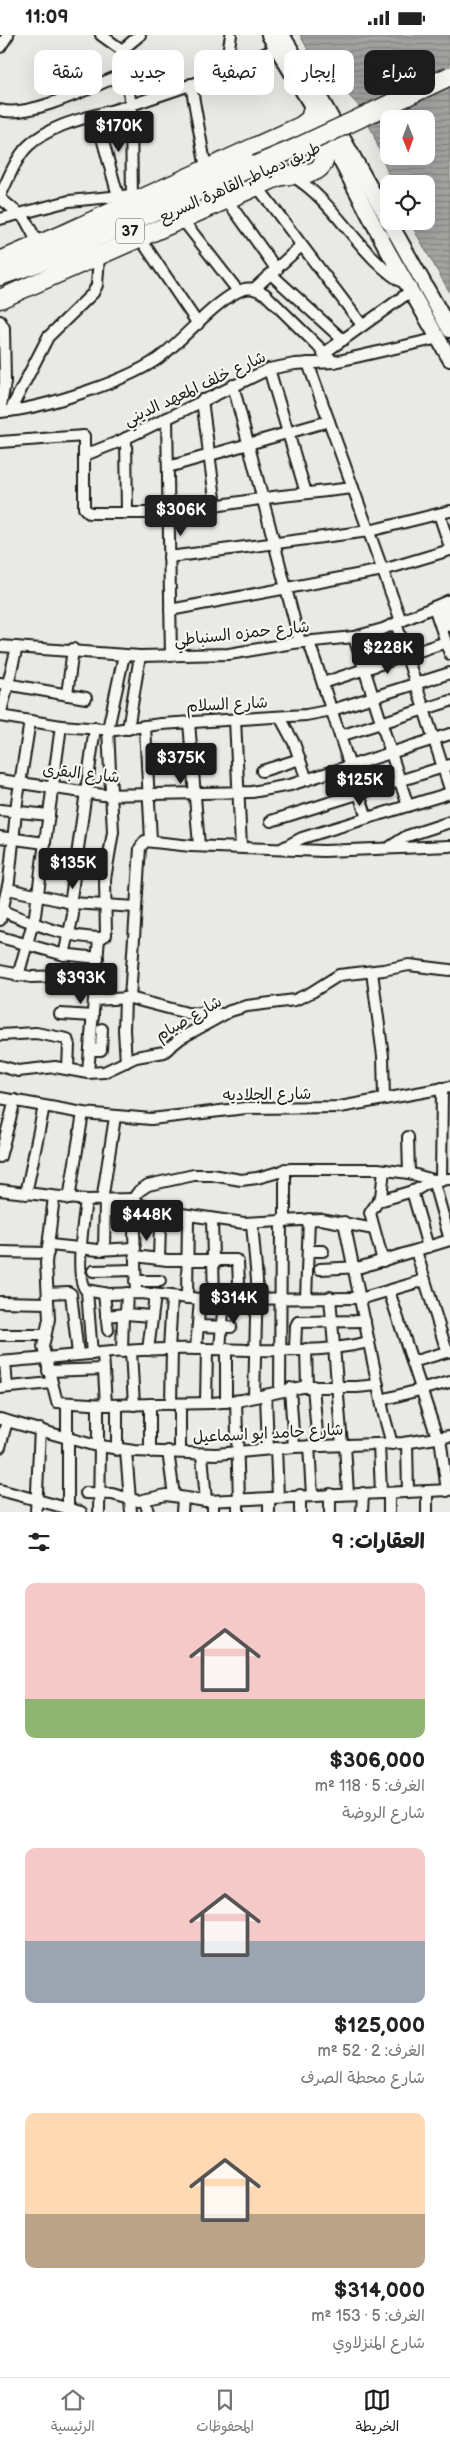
<!DOCTYPE html>
<html lang="ar">
<meta charset="utf-8">
<style>
body{margin:0;font-family:"Balsamiq Sans","Playpen Sans Arabic",sans-serif;background:#f6f6f6;color:#222;direction:rtl;height:100vh;display:flex;flex-direction:column;font-size:19px;white-space:nowrap}
*{box-sizing:border-box;margin:0}
p{font-size:16px;color:#767676}
.icon{flex:none;width:28px;height:28px;fill:none;stroke:currentColor;stroke-width:2;stroke-linecap:round;stroke-linejoin:round}
.map{position:relative;height:1477px;overflow:hidden;direction:ltr}
.drawer{display:flex;flex-direction:column;background:#fff;flex:1}
.drawer>*{flex:none}
.guide{position:absolute;left:15px;top:15px;width:420px;height:45px;direction:rtl;display:flex;gap:10px}
.needle{width:32px;rotate:179deg}
.controls{position:absolute;left:380px;top:75px;display:grid;gap:10px}
.controls a{display:grid;place-items:center;width:55px;height:55px;border-radius:10px;background:#fff;box-shadow:0 5px 20px #0002;font-size:25px}
.price{position:absolute;translate:-50% -42px;padding:0 11px;border-radius:5px;background:#1c1c1c;color:#fff;font-size:16px;line-height:32px;filter:drop-shadow(0 1px 2px #0008)}
.price::after{content:'';position:absolute;left:50%;top:30px;width:15px;height:11px;margin-left:-8px;background:inherit;clip-path:polygon(0 0,100% 0,50% 100%)}
.price.selected{background:#222;color:#fff}
ul{padding:0;list-style:none}
li{display:grid;align-content:center;gap:10px;height:265px;padding:0 25px}
li span{display:grid;place-items:center;height:155px;border-radius:10px;color:#555}
li>.icon{margin-inline-start:auto}
span .icon{width:90px;height:90px;fill:#fffc;stroke-width:1}
li b{font-size:21px}
h2{display:flex;justify-content:space-between;align-items:center;height:60px;padding:0 25px;font-size:21px}
.chip{padding:0 18px;border-radius:10px;background:#fff;box-shadow:0 5px 20px #0002;font-size:18px;line-height:45px}
.chip.selected{background:#1c1c1c;color:#fff}
.status{display:flex;justify-content:space-between;align-items:center;height:35px;padding:0 25px;background:#fff;direction:ltr}
.status svg{height:14px;fill:currentColor}
.tabs{display:flex;justify-content:space-around;align-items:center;height:70px;border-top:1px solid #e0e0e0;background:#fff;font-size:14px;color:#767676}
.tabs a{display:grid;justify-items:center;gap:2px}
.tabs .selected{color:#1c1c1c}
.map>svg:first-child{display:block}
</style>
<div class="status"><b>11:09</b><svg viewBox="0 0 49 12"><path d="M0 12V9h3v3zM5 12V6h3v6zM10 12V3h3v9zM15 12V0h3v12zM26 1h20v11H26zM47 4h2v5h-2z"/></svg></div>
<div class="map">
<svg width="450" height="1477" viewBox="0 0 450 1477">
<defs>
<pattern id="water-rules" width="6" height="5" patternUnits="userSpaceOnUse" patternTransform="scale(1.25)"><rect width="6" height="5" fill="#a3a3a1"/><path d="M0 2.5h6" fill="none" stroke="#848482"/></pattern>
</defs>
<rect width="100%" height="100%" fill="#e9e9e5"/>
<filter id="ink" filterUnits="userSpaceOnUse"><feTurbulence type="fractalNoise" baseFrequency=".02" numOctaves="2"/><feDisplacementMap in="SourceGraphic" scale="10" xChannelSelector="R" yChannelSelector="G"/><feConvolveMatrix kernelMatrix="1 2 1 2 8 2 1 2 1" color-interpolation-filters="sRGB"/></filter>
<g filter="url(#ink)">
<path fill="url(#water-rules)" stroke="#6d6d6c" fill-rule="evenodd" d="M300,0h150v258l-41,-72h17v-37h-34l-20,-53 -14,-26 -45,-46zM389,84h37v37h-37z"/>
<g fill="none" stroke-linecap="round" stroke-linejoin="round">
<defs>
<g id="street">
<path d="M0,12l8,-12"/>
<path d="M122,15l18,-15"/>
<path d="M225,36l6,-36"/>
<path d="M191,49l15,85"/>
<path d="M0,75c29,9 96,-25 125,-37"/>
<path d="M96,81l22,80"/>
<path d="M292,141c45,26 67,82 115,109"/>
<path d="M257,151l105,139"/>
<path d="M0,161c8,-16 15,-37 28,-50 26,-25 70,-30 103,-41l-9,-55 -21,-15"/>
<path d="M0,163l25,21 14,26"/>
<path d="M227,165l50,70"/>
<path d="M132,168l-1,-98 68,-23 79,-34"/>
<path d="M0,184l69,-18 63,-6"/>
<path d="M182,184l56,72"/>
<path d="M140,203l58,86"/>
<path d="M272,240l71,65"/>
<path d="M255,253l46,-42"/>
<path d="M0,286l4,7 1,54 -5,30"/>
<path d="M323,319l88,-63"/>
<path d="M308,328l93,258"/>
<path d="M269,334l37,124"/>
<path d="M233,350l67,257"/>
<path d="M202,365l14,106"/>
<path d="M10,376l38,-74 45,-44 4,-8 2,-29"/>
<path d="M0,377c41,-3 133,-32 164,-58 22,-18 49,-50 73,-62 10,-6 18,-4 28,2l69,68"/>
<path d="M167,383l4,238"/>
<path d="M126,403l1,75"/>
<path d="M0,407l84,-6v72l5,5h79l105,-16 80,-9"/>
<path d="M85,420l33,-13 151,-73 26,-5 39,-2 105,-24"/>
<path d="M168,432l161,-46"/>
<path d="M439,479l11,33"/>
<path d="M169,522l200,-26 81,-20"/>
<path d="M443,569l7,22"/>
<path d="M434,572l16,47"/>
<path d="M170,575l213,-40 67,-20"/>
<path d="M396,588l54,166"/>
<path d="M354,602l54,169"/>
<path d="M309,607l58,176"/>
<path d="M0,611l140,10 89,-2 64,-11 61,-6 29,-8 67,-29"/>
<path d="M0,648l86,15"/>
<path d="M323,648l123,-41"/>
<path d="M67,660l6,-46"/>
<path d="M0,681l61,10 54,4 46,-6 145,-9 26,-5 118,-37"/>
<path d="M0,681l17,-69"/>
<path d="M280,682l14,26 13,37"/>
<path d="M235,684l6,128"/>
<path d="M189,687l10,124"/>
<path d="M145,691l6,114"/>
<path d="M128,694l12,-73"/>
<path d="M340,701l110,-35"/>
<path d="M262,736l38,-12"/>
<path d="M0,745l103,15 149,-3 38,-7 160,-51"/>
<path d="M0,775l49,5"/>
<path d="M271,786l179,-56"/>
<path d="M0,802l45,6"/>
<path d="M390,812l17,-11 43,-14"/>
<path d="M283,813l19,-10 148,-45"/>
<path d="M8,854l64,14 64,4"/>
<path d="M0,875c32,13 67,28 101,28l5,-3 -1,-56 8,-47 -5,-103 16,-74"/>
<path d="M0,885l9,-39 8,-79 13,-81"/>
<path d="M0,902l61,17 37,4"/>
<path d="M64,920l9,-40 -2,-17 24,-170"/>
<path d="M0,936l31,6 65,-2"/>
<path d="M372,937l11,84 1,43"/>
<path d="M18,941l17,-61 26,-189"/>
<path d="M125,963l-1,32 2,32"/>
<path d="M130,963l10,-150 5,-7 46,5 133,5 126,-5"/>
<path d="M94,965l36,-2 57,15 36,1"/>
<path d="M60,979l33,2"/>
<path d="M0,1000l36,-2 31,6 2,6 -1,23"/>
<path d="M90,1015h11l1,-21"/>
<path d="M0,1031l18,5 37,-4 33,6 16,-1 32,-15 28,-5 17,-14 49,-27 17,-5 48,-6 17,-8 27,-17 44,-5 26,-5 41,5"/>
<path d="M88,1038l11,-135"/>
<path d="M0,1063l83,15 68,6 95,-11 94,-1 110,-20"/>
<path d="M408,1102l1,36"/>
<path d="M0,1122l15,-57"/>
<path d="M441,1146l1,-93"/>
<path d="M0,1155l86,10 47,-1 8,6 27,7 76,11 77,-4 53,10"/>
<path d="M412,1156l16,56"/>
<path d="M26,1159l18,-88"/>
<path d="M54,1162l-8,66 3,56 -6,28 14,55 49,3 106,-2 30,-3 60,-13h55l21,-2"/>
<path d="M69,1164l14,-86"/>
<path d="M133,1164l6,-8 9,-6 46,-10h18l29,5 16,-2 33,-9h88l31,4 24,7 17,-1"/>
<path d="M133,1164l3,94"/>
<path d="M86,1165c-2,17 -12,80 0,90l22,4 32,-1 60,6 160,-1"/>
<path d="M102,1166l13,-84"/>
<path d="M379,1166l37,-11 17,-10 17,60"/>
<path d="M212,1184l2,80"/>
<path d="M285,1185v-51"/>
<path d="M344,1187l40,193 8,29"/>
<path d="M252,1189l5,56 -3,117"/>
<path d="M50,1210l48,5 37,-2"/>
<path d="M104,1215l1,-49"/>
<path d="M308,1216h15"/>
<path d="M416,1216l31,101"/>
<path d="M0,1217l48,1"/>
<path d="M135,1221l32,4h69l2,2 1,22"/>
<path d="M159,1224l1,-34"/>
<path d="M383,1226l-13,-48 11,-16 3,-27"/>
<path d="M320,1234l41,-2 89,-27"/>
<path d="M93,1236l42,-1"/>
<path d="M135,1246h25"/>
<path d="M87,1256l5,63"/>
<path d="M389,1256l48,146"/>
<path d="M48,1258l20,-1 3,2 7,60"/>
<path d="M104,1259l4,36"/>
<path d="M330,1262l12,148"/>
<path d="M187,1263l1,-82"/>
<path d="M306,1263l3,-79"/>
<path d="M360,1264l65,-19"/>
<path d="M0,1267l48,1"/>
<path d="M126,1279l1,-21"/>
<path d="M106,1281l20,-2 25,2"/>
<path d="M198,1291l33,1"/>
<path d="M0,1300h45"/>
<path d="M169,1314l3,-52"/>
<path d="M196,1314l4,-50"/>
<path d="M220,1314l4,-50"/>
<path d="M295,1314l1,-23 2,-4 67,-1"/>
<path d="M306,1314l1,37"/>
<path d="M148,1315l7,-55"/>
<path d="M131,1316l3,54"/>
<path d="M122,1317l1,-38"/>
<path d="M103,1318l3,52"/>
<path d="M0,1327c56,-4 111,-12 167,-13 65,-2 140,8 202,-7"/>
<path d="M5,1327l2,25"/>
<path d="M412,1327l38,-11"/>
<path d="M48,1336l56,-2"/>
<path d="M313,1351l5,60"/>
<path d="M0,1353l51,-5"/>
<path d="M290,1353l4,59"/>
<path d="M280,1356l1,-171"/>
<path d="M266,1360l2,54"/>
<path d="M381,1365l69,-18"/>
<path d="M236,1366l3,99"/>
<path d="M226,1367v-53"/>
<path d="M206,1368l1,-54"/>
<path d="M150,1369v48"/>
<path d="M171,1369l1,-55"/>
<path d="M98,1370v41"/>
<path d="M0,1384l93,26 41,6 82,3 78,-7 109,-4 47,-7"/>
<path d="M67,1402v-34"/>
<path d="M440,1402l7,54"/>
<path d="M407,1408l1,49"/>
<path d="M379,1409l2,49"/>
<path d="M345,1410l3,49"/>
<path d="M309,1411l3,49"/>
<path d="M0,1412l7,-26"/>
<path d="M276,1413l2,49"/>
<path d="M117,1415v-45"/>
<path d="M126,1416l5,61"/>
<path d="M168,1416l6,45"/>
<path d="M180,1417v-48"/>
<path d="M202,1419l4,47"/>
<path d="M0,1455l81,22"/>
<path d="M86,1458l26,1 26,7 28,-6 40,6 244,-11"/>
<path d="M389,1458v19"/>
<path d="M300,1460v17"/>
<path d="M269,1463v14"/>
<path d="M145,1466l3,11"/>
<path d="M36,1477l4,-83"/>
<path d="M68,1477v-75"/>
<path d="M99,1477l1,-65"/>
<path d="M182,1477l1,-14"/>
<path d="M213,1477v-11"/>
<path d="M238,1477v-12"/>
<path d="M330,1477v-18"/>
<path d="M362,1477l1,-19"/>
<path d="M427,1477v-20"/>
</g>
<g id="secondary">
<path d="M269,0l44,73 75,143 62,108"/>
<path d="M282,0l33,54 135,241"/>
</g>
<g id="highway">
<path d="M0,226l68,-29 233,-106 9,-7 3,-11"/>
<path d="M0,241l51,-18 205,-93"/>
<path d="M0,264l278,-122c12,-4 29,-1 39,-7 18,-11 3,-47 -16,-44"/>
</g>
</defs>
<use href="#street" stroke="#1c1c1c" stroke-width="14"/>
<use href="#secondary" stroke="#1c1c1c" stroke-width="18"/>
<use href="#highway" stroke="#1c1c1c" stroke-width="21"/>
<use href="#street" stroke="#f6f6f2" stroke-width="10"/>
<use href="#secondary" stroke="#f6f6f2" stroke-width="14"/>
<use href="#highway" stroke="#f6f6f2" stroke-width="18"/>
<defs>
<path id="highway-bridge" d="M256,130l40,-17 154,-72"/>
</defs>
<use href="#highway-bridge" stroke="#1c1c1c" stroke-width="21" stroke-linecap="butt"/>
<use href="#highway-bridge" stroke="#f6f6f2" stroke-width="18"/>
</g>
</g>
<g text-anchor="middle" dominant-baseline="central" stroke-width="4.5" stroke-linejoin="round" paint-order="stroke">
<rect fill="#f6f6f2" stroke="#5d5d5c" stroke-width="1" x="116" y="183.5" width="28" height="25" rx="4"/>
<g font-size="15" font-weight="bold" fill="#1c1c1c">
<text x="130" y="196">37</text>
</g>
<g font-size="16" fill="#1c1c1c" stroke="#f6f6f2">
<text transform="translate(240 148) rotate(-24)">طريق دمياط, القاهرة السريع</text>
<text transform="translate(195 354) rotate(-25)">شارع خلف المعهد الديني</text>
<text transform="translate(242 599) rotate(-6)">شارع حمزه السنباطي</text>
<text transform="translate(227 670) rotate(-3)">شارع السلام</text>
<text transform="translate(81 739) rotate(6)">شارع البقرى</text>
<text transform="translate(189 984) rotate(-30)">شارع صيام</text>
<text transform="translate(267 1060) rotate(-1)">شارع الجلاديه</text>
<text transform="translate(268 1399) rotate(-3)">شارع حامد ابو اسماعيل</text>
</g>
</g>
</svg>
<div class="controls">
<a><svg class="needle" viewBox="-14 -14 28 28"><path d="M0-13l5 13h-10z" fill="#e53935"/><path d="M0 13l5-13h-10z" fill="#767676"/></svg></a>
<a><svg class="icon" aria-label="locate" viewBox="0 0 24 24"><circle cx="12" cy="12" r="6"/><path d="M12 2v4M12 18v4M2 12h4M18 12h4"/></svg></a>
</div>
<b class="price" style="left:119px;top:118px">$170K</b>
<b class="price selected" style="left:181px;top:502px">$306K</b>
<b class="price" style="left:388px;top:640px">$228K</b>
<b class="price" style="left:181px;top:750px">$375K</b>
<b class="price" style="left:360px;top:772px">$125K</b>
<b class="price" style="left:73px;top:855px">$135K</b>
<b class="price" style="left:81px;top:970px">$393K</b>
<b class="price" style="left:147px;top:1207px">$448K</b>
<b class="price" style="left:234px;top:1290px">$314K</b>
<div class="guide">
<a class="chip selected">شراء</a>
<a class="chip">إيجار</a>
<a class="chip">تصفية</a>
<a class="chip">جديد</a>
<a class="chip">شقة</a>
</div>
</div>
<section class="drawer">
<h2>العقارات: 9<svg class="icon" aria-label="filters" viewBox="0 0 24 24"><path d="M4 7h16M4 17h16"/><circle cx="9" cy="7" r="2"/><circle cx="15" cy="17" r="2"/></svg></h2>
<ul>
<li><span style="background:linear-gradient(#f6c9c9 75%,#8fb573 0)"><svg class="icon" aria-label="home" viewBox="0 0 24 24"><path d="M3 11l9-7 9 7M6 9v11h12V9"/></svg></span><div><b>$306,000</b><p>الغرف: 5 · 118 m²</p><p>شارع الروضة</p></div></li>
<li><span style="background:linear-gradient(#f6c9c9 60%,#9aa5b1 0)"><svg class="icon" aria-label="home" viewBox="0 0 24 24"><path d="M3 11l9-7 9 7M6 9v11h12V9"/></svg></span><div><b>$125,000</b><p>الغرف: 2 · 52 m²</p><p>شارع محطة الصرف</p></div></li>
<li><span style="background:linear-gradient(#ffd9b3 65%,#b9a48a 0)"><svg class="icon" aria-label="home" viewBox="0 0 24 24"><path d="M3 11l9-7 9 7M6 9v11h12V9"/></svg></span><div><b>$314,000</b><p>الغرف: 5 · 153 m²</p><p>شارع المنزلاوي</p></div></li>
</ul>
</section>
<nav class="tabs">
<a class="selected"><svg class="icon" aria-label="map" viewBox="0 0 24 24"><path d="M3 6l6-2 6 2 6-2v14l-6 2-6-2-6 2zM9 4v14M15 6v14"/></svg>الخريطة</a>
<a><svg class="icon" aria-label="saved" viewBox="0 0 24 24"><path d="M7 4h10v16l-5-4-5 4z"/></svg>المحفوظات</a>
<a><svg class="icon" aria-label="home" viewBox="0 0 24 24"><path d="M3 11l9-7 9 7M6 9v11h12V9"/></svg>الرئيسية</a>
</nav>
